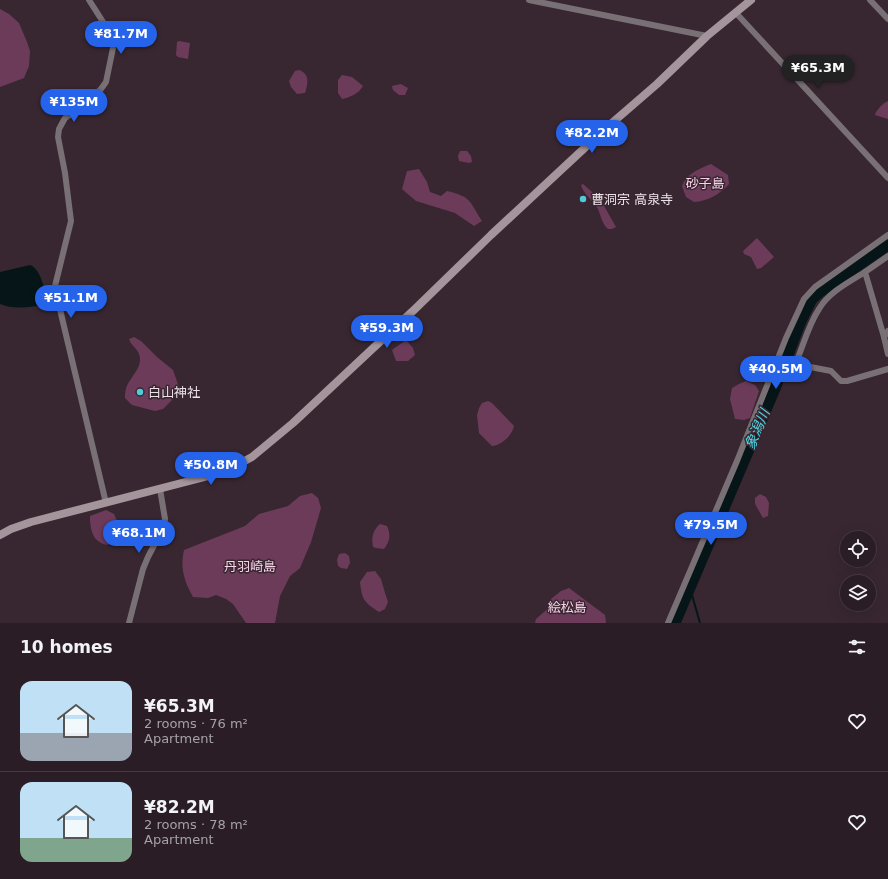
<!DOCTYPE html>
<meta charset="utf-8">
<style>
body{margin:0;font-family:"DejaVu Sans","Noto Sans JP",sans-serif;background:#362a32;color:#f1f3f6;height:100vh;display:flex;flex-direction:column;font-size:15px;white-space:nowrap}
*{box-sizing:border-box;margin:0}
p{font-size:13px;color:#a5a2a7}
.icon{flex:none;width:22px;height:22px;fill:none;stroke:currentColor;stroke-width:2;stroke-linecap:round;stroke-linejoin:round}
.map{position:relative;height:623px;overflow:hidden}
.side{display:flex;flex-direction:column;background:#2a1d25;flex:1}
.side>*{flex:none}
.tools{position:absolute;left:840px;top:531px;display:grid;gap:8px}
.tools a{display:grid;place-items:center;width:36px;height:36px;border-radius:50%;background:#2a1d25;box-shadow:0 4px 16px #0002,0 0 0 1px #463b42;font-size:20px}
.price{position:absolute;translate:-50% -34px;padding:0 9px;border-radius:14px;background:#2563eb;color:#fff;font-size:13px;line-height:26px;filter:drop-shadow(0 1px 2px #0008)}
.price::after{content:'';position:absolute;left:50%;top:24px;width:12px;height:9px;margin-left:-6px;background:inherit;clip-path:polygon(0 0,100% 0,50% 100%)}
.price.on{background:#222;color:#fff}
ul{padding:0;list-style:none}
li{display:flex;align-items:center;gap:12px;height:100px;padding:0 20px}
li+li{border-top:1px solid #463b42}
li span{display:grid;place-items:center;flex:none;width:112px;height:80px;border-radius:12px;color:#555}
li>.icon{margin-inline-start:auto}
span .icon{width:48px;height:48px;fill:#fffc;stroke-width:1}
li b{font-size:17px}
h2{display:flex;justify-content:space-between;align-items:center;height:48px;padding:0 20px;font-size:17px}
.map>svg:first-child{display:block}
</style>
<div class="map">
<svg width="888" height="623" viewBox="0 0 888 623">
<rect width="100%" height="100%" fill="#382731"/>
<g fill="#6c3b5a">
<path d="M0,9l9,5 10,9 8,19 3,9 -1,15 -5,12 -24,9z"/>
<path d="M179,41l11,2 -2,16 -10,-2 -2,-2 1,-13z"/>
<path d="M299,70c11,4 9,13 6,23l-8,1 -6,-7 -2,-6 6,-10z"/>
<path d="M342,75l10,2 11,9c-5,8 -12,11 -21,13l-4,-6v-13z"/>
<path d="M401,84l7,4 -3,7h-6l-6,-5 -1,-4z"/>
<path d="M888,101v18l-13,-4c1,-5 8,-12 13,-14z"/>
<path d="M460,151h7l4,5 1,6 -3,1 -10,-2 -1,-5z"/>
<path d="M711,164l17,11 1,9c-10,11 -21,17 -35,18l-8,-5 -4,-11c5,-13 17,-17 29,-22z"/>
<path d="M419,169l8,13 3,10 11,4 6,-5c25,6 22,10 35,30l-8,5 -19,-13 -39,-12 -14,-12 5,-18z"/>
<path d="M583,184l17,15 16,28 -4,2h-4c-6,-5 -7,-13 -10,-20 -5,-9 -15,-15 -17,-24z"/>
<path d="M757,238l17,19 -13,11 -4,1 -6,-12 -7,-3 -1,-3z"/>
<path d="M134,337l7,4 16,16 16,13 7,20 -8,10 -9,9 -8,2 -23,-6 -7,-7c0,-3 0,-6 1,-9 3,-12 18,-21 13,-35 -2,-6 -7,-7 -10,-15z"/>
<path d="M406,340l7,8 2,7 -7,6h-12l-4,-11z"/>
<path d="M746,381l9,4 4,6 -9,27 -6,2 -9,-1 -5,-20 2,-11 7,-4z"/>
<path d="M488,401l4,2 22,23c-2,10 -13,19 -22,20l-13,-13 -2,-18 2,-7 3,-5z"/>
<path d="M312,493l6,5 3,10 -10,34 -11,26 -10,8 -10,20 -5,27h-29l-13,-19 -7,-5 -10,-4 -8,3 -15,-1c-9,-16 -13,-29 -9,-47l61,-24 14,-12 29,-8 12,-10z"/>
<path d="M760,494l6,3 3,6 -1,13 -5,2 -8,-14v-6z"/>
<path d="M106,510l8,4c7,15 7,20 -7,31 -15,-3 -17,-16 -17,-29z"/>
<path d="M380,524l7,2c4,9 3,15 -3,23l-8,-1 -3,-1c-2,-10 0,-17 7,-23z"/>
<path d="M345,553l4,3 1,7 -3,6 -6,-1 -3,-2 -1,-6 2,-6z"/>
<path d="M375,571l6,8 4,14 3,9 -3,7 -6,3c-15,-10 -17,-12 -19,-30l7,-10z"/>
<path d="M569,588l36,27 1,8h-71l1,-4 15,-13v-7l10,-8z"/>
</g>
<path fill="#061618" d="M30,265c12,5 14,25 18,37l-1,2c-14,3 -34,6 -47,0v-32z"/>
<g fill="none" stroke-linecap="round" stroke-linejoin="round">
<path stroke="#061618" stroke-width="2" d="M690,588l10,35"/>
<path stroke="#061618" stroke-width="11" d="M675,623l99,-232 27,-70 11,-22 8,-7 68,-47"/>
<g stroke="#797075" stroke-width="6">
<path d="M89,0l23,36 1,12 -7,34 -5,7 -17,16 -19,13 -6,11 -1,8 7,36 6,48 -16,65 7,32 44,185"/>
<path d="M529,0l178,36"/>
<path d="M870,0l18,19"/>
<path d="M736,13l152,165"/>
<path d="M865,272c-16,10 -36,20 -46,37 -10,15 -15,34 -22,51l3,5 31,6 10,10h6l41,-12"/>
<path d="M888,331l-4,6 4,17"/>
<path d="M884,337l-19,-65 23,-16"/>
<path d="M129,623l14,-54 5,-12 15,-29 2,-9 -5,-30"/>
<path d="M668,623l69,-162 49,-123 18,-39 11,-12 73,-52"/>
</g>
<path stroke="#a4959d" stroke-width="8" d="M0,535l11,-6 20,-7 193,-50 28,-15 41,-34 122,-114 76,-74 114,-106 52,-45 50,-48 44,-36"/>
</g>
<g fill="#52cbd8" stroke="#382731" stroke-width="1.5">
<circle cx="583" cy="199" r="4"/>
<circle cx="140" cy="392" r="4"/>
</g>
<g text-anchor="middle" dominant-baseline="central" stroke-width="3" stroke-linejoin="round" paint-order="stroke">
<g font-size="13" fill="#fcd1ea" stroke="#382731">
<text x="705" y="183">砂子島</text>
<text x="250" y="566">丹羽崎島</text>
<text x="567" y="607">絵松島</text>
</g>
<g font-size="13" fill="#ece1e7" stroke="#382731" text-anchor="start">
<text x="591" y="199">曹洞宗 高泉寺</text>
<text x="148" y="392">白山神社</text>
</g>
<g font-size="14" font-style="italic" fill="#4fd6e5" stroke="#382731">
<text transform="translate(757 429) rotate(-67)">象潟川</text>
</g>
</g>
</svg>
<div class="tools">
<a><svg class="icon" aria-label="locate" viewBox="0 0 24 24"><circle cx="12" cy="12" r="6"/><path d="M12 2v4M12 18v4M2 12h4M18 12h4"/></svg></a>
<a><svg class="icon" aria-label="layers" viewBox="0 0 24 24"><path d="M12 4l9 5-9 5-9-5zM3 14l9 5 9-5"/></svg></a>
</div>
<b class="price" style="left:121px;top:55px">¥81.7M</b>
<b class="price on" style="left:818px;top:89px">¥65.3M</b>
<b class="price" style="left:74px;top:123px">¥135M</b>
<b class="price" style="left:592px;top:154px">¥82.2M</b>
<b class="price" style="left:71px;top:319px">¥51.1M</b>
<b class="price" style="left:387px;top:349px">¥59.3M</b>
<b class="price" style="left:776px;top:390px">¥40.5M</b>
<b class="price" style="left:211px;top:486px">¥50.8M</b>
<b class="price" style="left:711px;top:546px">¥79.5M</b>
<b class="price" style="left:139px;top:554px">¥68.1M</b>
</div>
<section class="side">
<h2>10 homes<svg class="icon" aria-label="filters" viewBox="0 0 24 24"><path d="M4 7h16M4 17h16"/><circle cx="9" cy="7" r="2"/><circle cx="15" cy="17" r="2"/></svg></h2>
<ul>
<li><span style="background:linear-gradient(#bfe0f5 65%,#9aa5b1 0)"><svg class="icon" aria-label="home" viewBox="0 0 24 24"><path d="M3 11l9-7 9 7M6 9v11h12V9"/></svg></span><div><b>¥65.3M</b><p>2 rooms · 76 m²</p><p>Apartment</p></div><svg class="icon" aria-label="heart" viewBox="0 0 24 24"><path d="M12 20l-8-8c-3-5 5-10 8-4 3-6 11-1 8 4z"/></svg></li>
<li><span style="background:linear-gradient(#bfe0f5 70%,#7fa58c 0)"><svg class="icon" aria-label="home" viewBox="0 0 24 24"><path d="M3 11l9-7 9 7M6 9v11h12V9"/></svg></span><div><b>¥82.2M</b><p>2 rooms · 78 m²</p><p>Apartment</p></div><svg class="icon" aria-label="heart" viewBox="0 0 24 24"><path d="M12 20l-8-8c-3-5 5-10 8-4 3-6 11-1 8 4z"/></svg></li>
</ul>
</section>
